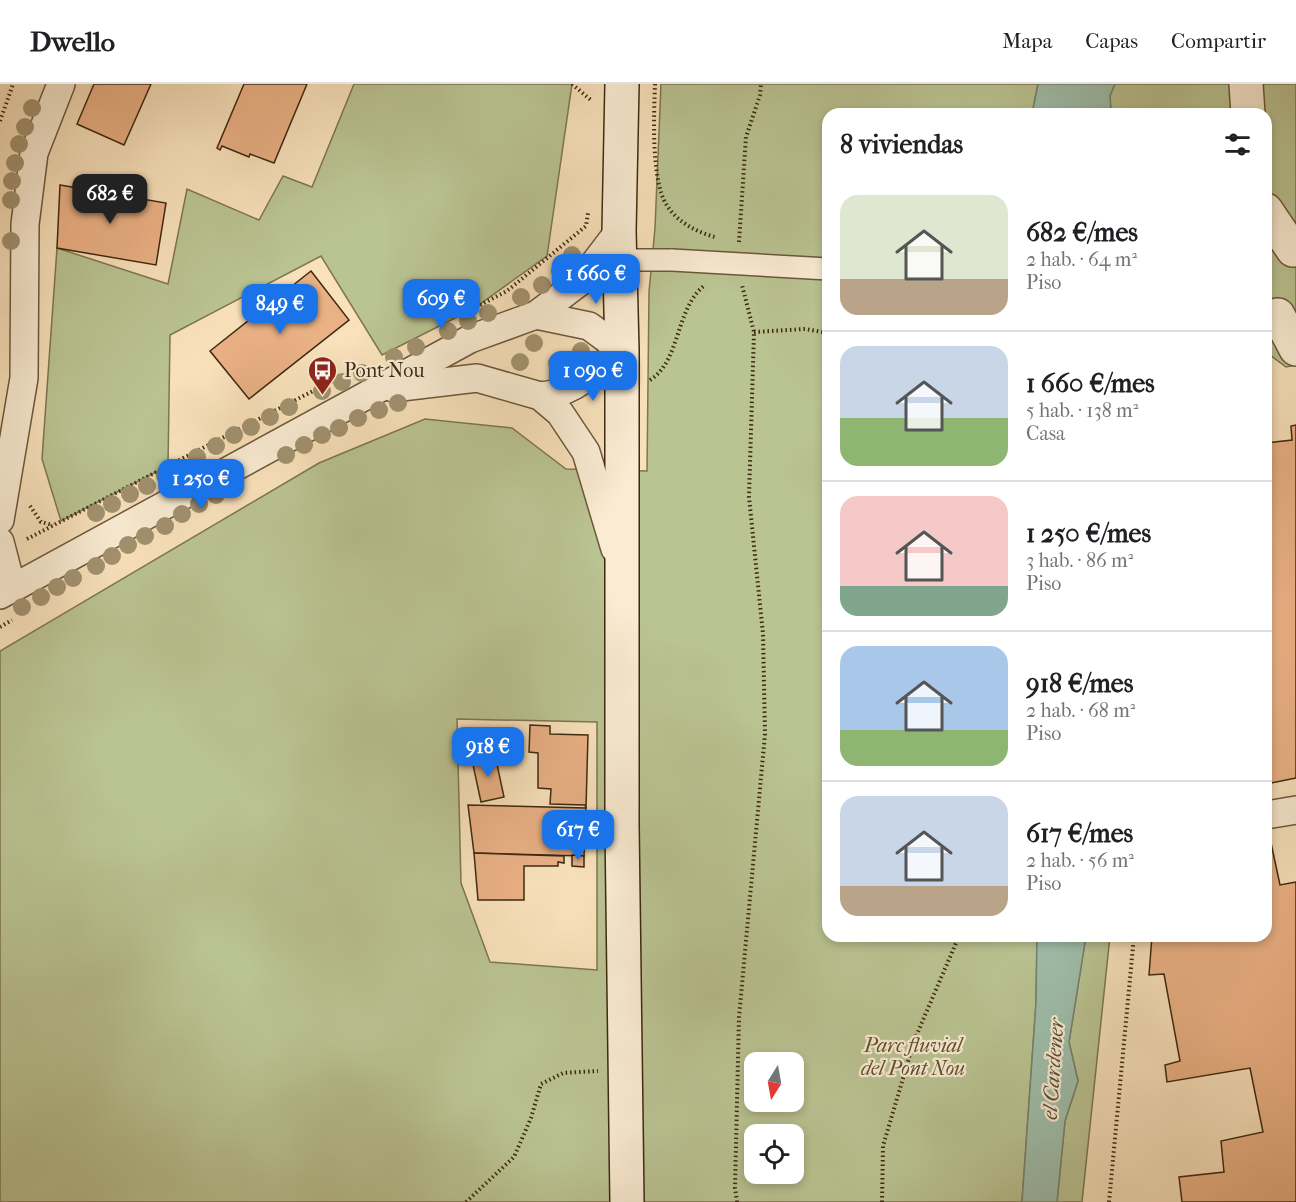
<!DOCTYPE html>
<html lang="es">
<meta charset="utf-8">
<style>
body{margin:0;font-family:"IM FELL French Canon",serif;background:#f2f2f2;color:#202124;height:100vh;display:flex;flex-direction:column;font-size:22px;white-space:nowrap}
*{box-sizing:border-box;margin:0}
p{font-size:20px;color:#757577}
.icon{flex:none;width:33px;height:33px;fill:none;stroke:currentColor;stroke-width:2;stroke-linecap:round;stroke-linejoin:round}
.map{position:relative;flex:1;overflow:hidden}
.sheet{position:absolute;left:822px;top:24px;width:450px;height:834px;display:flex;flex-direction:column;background:#fff;border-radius:18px;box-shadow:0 3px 9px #0003}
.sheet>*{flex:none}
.needle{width:39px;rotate:191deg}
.controls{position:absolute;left:744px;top:968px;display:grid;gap:12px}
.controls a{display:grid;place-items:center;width:60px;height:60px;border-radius:12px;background:#fff;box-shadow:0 3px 9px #0003;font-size:30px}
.price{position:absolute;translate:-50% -51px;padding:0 14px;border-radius:12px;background:#1a73e8;color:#fff;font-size:20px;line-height:39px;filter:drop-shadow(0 2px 3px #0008)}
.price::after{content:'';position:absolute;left:50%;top:36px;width:18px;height:14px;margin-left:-9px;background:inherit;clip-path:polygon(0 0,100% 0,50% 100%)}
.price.current{background:#222;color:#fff}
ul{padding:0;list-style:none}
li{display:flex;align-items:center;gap:18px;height:150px;padding:0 18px}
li+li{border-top:2px solid #e0e0e0}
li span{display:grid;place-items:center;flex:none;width:168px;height:120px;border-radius:18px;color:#555}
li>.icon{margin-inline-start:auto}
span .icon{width:72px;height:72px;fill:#fffc;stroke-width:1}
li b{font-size:26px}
h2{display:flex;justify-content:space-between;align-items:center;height:72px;padding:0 18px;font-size:26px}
header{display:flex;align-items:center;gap:36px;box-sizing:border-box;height:84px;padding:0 30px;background:#fff;border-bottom:2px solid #e0e0e0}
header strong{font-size:28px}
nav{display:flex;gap:33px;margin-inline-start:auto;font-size:21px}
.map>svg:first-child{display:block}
</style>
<header>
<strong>Dwello</strong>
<nav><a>Mapa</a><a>Capas</a><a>Compartir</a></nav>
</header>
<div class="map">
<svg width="1296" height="1118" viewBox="0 0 1296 1118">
<rect width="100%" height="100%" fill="#f8e1bb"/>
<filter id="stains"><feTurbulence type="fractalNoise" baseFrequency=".00333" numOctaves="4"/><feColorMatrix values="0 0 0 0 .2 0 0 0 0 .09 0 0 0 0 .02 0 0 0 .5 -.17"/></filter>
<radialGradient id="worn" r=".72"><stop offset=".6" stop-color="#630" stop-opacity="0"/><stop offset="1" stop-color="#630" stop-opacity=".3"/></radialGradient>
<g fill="#bac392" stroke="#7c7651" stroke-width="1.5" fill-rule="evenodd">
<path d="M354,0h218l-25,172 -74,53 -91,46 -61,-99 -151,79 -2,131 -107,55 -19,-62 15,-211 111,36 19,-95 72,31 24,-44 29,11z"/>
<path d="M661,0h377l-6,30h-204v822h209l-1,67 -14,199h-1022v-551l319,-188 106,-44 87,9 54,41 81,2 2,-179 6,-64zM457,635l140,3v248l-107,-8 -29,-79zM754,978h40v39h-40zM754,1050h40v39h-40z"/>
<path d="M1115,0h181v281l-10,2 -20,-15v-238h-155l-1,-19z"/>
<path d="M1086,852h24l-28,266h-25l8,-81 13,-40 -9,-39z"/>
</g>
<g fill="#9ebeab" stroke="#77826d" stroke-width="1.5">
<path d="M1038,0h77l-5,12 1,18h-79z"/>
<path d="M1037,852h49l-17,106 9,39 -13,40 -8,81h-35l14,-199z"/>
</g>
<g fill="#eab185" stroke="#3d2910" stroke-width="1.5">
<path d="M94,0h57l-27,61 -47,-21z"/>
<path d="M244,0h63l-33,79 -24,-9 -1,3 -27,-11 -2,4 -3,-2z"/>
<path d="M60,101l106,18 -10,62 -99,-17z"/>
<path d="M311,187l38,49 -100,79 -39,-48z"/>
<path d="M1296,341v353l-30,6v-341l26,-3 -1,-14z"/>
<path d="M530,641l20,1v8l38,1 -2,73 -1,-3 -35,-1 1,-15 -13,-1v-35l-9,-1z"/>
<path d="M495,671l9,42 -23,5 -9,-42z"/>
<path d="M468,721l118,3 -2,48 -110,-3z"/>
<path d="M1271,759l9,42 16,-3v320h-114l-3,-25 45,-5 -3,-31 42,-9 -13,-64 -83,14 -2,-17 15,-4 -16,-87 -15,1 3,-39h114v-91z"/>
<path d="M474,769l90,3v7l-6,-1v4h-34v34h-46z"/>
<path d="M572,771l12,1v11l-12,-1z"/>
</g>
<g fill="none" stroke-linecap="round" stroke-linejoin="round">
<defs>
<path id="pedestrian" d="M620,176h52"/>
<g id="minor">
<path d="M536,231l53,11 33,24c-27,19 -47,44 -82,46"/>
<path d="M393,304l84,-10 63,18 20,17 26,39 29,97"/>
<path d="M0,436l24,-142 1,-154 9,-71 27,-69"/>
<path d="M0,458l12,46"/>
<path d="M0,511l470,-256 66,-24 45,-34 38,-50"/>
<path d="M1266,731l30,-5"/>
</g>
<g id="tertiary">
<path d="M1246,0l2,30"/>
<path d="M1266,126l27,40"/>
<path d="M1278,231l18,34"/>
</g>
<path id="secondary" d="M622,0l-3,147 3,119v475l5,377"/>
</defs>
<use href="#pedestrian" stroke="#6c573b" stroke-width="24"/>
<use href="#minor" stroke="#6c573b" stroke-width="30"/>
<use href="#tertiary" stroke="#6c573b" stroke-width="36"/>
<use href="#secondary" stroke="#3d2910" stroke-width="36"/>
<g stroke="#3d2910" stroke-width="4" stroke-dasharray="1.5 3" stroke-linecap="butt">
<path d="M572,0l20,17"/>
<path d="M655,0c-1,30 -4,95 11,120 10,17 30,28 49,33"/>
<path d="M0,37l13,-37"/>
<path d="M739,158l7,-105 14,-42 1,-11"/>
<path d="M480,221l27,-14 79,-65 2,-13"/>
<path d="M754,248l51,-3 23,4"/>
<path d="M650,296c31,-19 25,-72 55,-95"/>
<path d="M30,422l11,16 12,3"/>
<path d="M27,455l313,-162"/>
<path d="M0,543l12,-7"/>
<path d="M466,1118l48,-45 17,-39 10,-34 22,-11 35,-2"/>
<path d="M737,1118l-2,-14 4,-171 26,-283 -2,-100 -14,-137 5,-165 -12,-47"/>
<path d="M882,1118l1,-56 31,-105 45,-105"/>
<path d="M1109,1118l25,-266"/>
</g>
<use href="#pedestrian" stroke="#faecd3" stroke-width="21"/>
<use href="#minor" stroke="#faecd3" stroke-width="27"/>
<use href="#tertiary" stroke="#faecd3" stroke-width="33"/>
<use href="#secondary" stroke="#faecd3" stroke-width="33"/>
<defs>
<path id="pedestrian-bridge" d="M672,176l156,9"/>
</defs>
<use href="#pedestrian-bridge" stroke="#6c573b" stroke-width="24" stroke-linecap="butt"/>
<use href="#pedestrian-bridge" stroke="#faecd3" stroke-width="21"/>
</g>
<g fill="#a2916f">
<circle cx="32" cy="24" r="9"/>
<circle cx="25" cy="43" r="9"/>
<circle cx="19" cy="60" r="9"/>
<circle cx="15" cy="79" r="9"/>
<circle cx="12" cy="97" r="9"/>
<circle cx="11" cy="116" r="9"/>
<circle cx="11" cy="157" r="9"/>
<circle cx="572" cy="171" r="9"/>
<circle cx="560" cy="187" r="9"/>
<circle cx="542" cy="201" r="9"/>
<circle cx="521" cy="213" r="9"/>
<circle cx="488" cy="229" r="9"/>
<circle cx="468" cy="237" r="9"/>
<circle cx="448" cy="247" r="9"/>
<circle cx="534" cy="259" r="9"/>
<circle cx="416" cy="263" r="9"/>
<circle cx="581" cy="267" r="9"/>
<circle cx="394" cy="273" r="9"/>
<circle cx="520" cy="278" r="9"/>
<circle cx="557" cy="279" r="9"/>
<circle cx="362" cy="289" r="9"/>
<circle cx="342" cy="298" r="9"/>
<circle cx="322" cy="307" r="9"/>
<circle cx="398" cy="319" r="9"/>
<circle cx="289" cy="323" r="9"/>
<circle cx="379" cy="326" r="9"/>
<circle cx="270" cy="333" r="9"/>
<circle cx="358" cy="334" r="9"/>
<circle cx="251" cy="343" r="9"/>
<circle cx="339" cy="344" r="9"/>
<circle cx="234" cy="351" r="9"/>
<circle cx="322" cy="351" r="9"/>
<circle cx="304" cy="361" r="9"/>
<circle cx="216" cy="362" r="9"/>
<circle cx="286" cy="371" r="9"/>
<circle cx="197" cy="373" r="9"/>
<circle cx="165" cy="392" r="9"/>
<circle cx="234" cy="401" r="9"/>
<circle cx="147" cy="402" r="9"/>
<circle cx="130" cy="410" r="9"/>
<circle cx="216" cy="411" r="9"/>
<circle cx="112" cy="420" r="9"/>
<circle cx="199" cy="420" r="9"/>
<circle cx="96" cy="429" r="9"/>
<circle cx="182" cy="430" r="9"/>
<circle cx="165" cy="442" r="9"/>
<circle cx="145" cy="452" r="9"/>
<circle cx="128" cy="461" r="9"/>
<circle cx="112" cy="472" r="9"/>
<circle cx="96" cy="482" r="9"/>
<circle cx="73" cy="494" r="9"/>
<circle cx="57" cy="503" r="9"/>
<circle cx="41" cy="513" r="9"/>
<circle cx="22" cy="523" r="9"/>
</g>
<defs>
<symbol id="bus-pin" viewBox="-11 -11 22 30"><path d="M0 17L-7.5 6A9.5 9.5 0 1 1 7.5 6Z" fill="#8f2418" stroke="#faecd3"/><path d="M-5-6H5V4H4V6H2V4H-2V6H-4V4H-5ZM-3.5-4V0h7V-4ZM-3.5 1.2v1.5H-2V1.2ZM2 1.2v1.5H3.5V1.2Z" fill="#fff"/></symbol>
</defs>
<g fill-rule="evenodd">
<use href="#bus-pin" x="306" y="270" width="33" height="45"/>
</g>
<g text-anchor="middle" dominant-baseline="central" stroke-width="4.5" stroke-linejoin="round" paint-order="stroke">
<g font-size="20" fill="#3d2910" stroke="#faecd3" text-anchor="start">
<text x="344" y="286">Pont Nou</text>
</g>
<g font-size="20" font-style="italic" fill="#5c5030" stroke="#faecd3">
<text x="913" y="961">Parc fluvial<tspan x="913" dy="23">del Pont Nou</tspan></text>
</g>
<g font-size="21" font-style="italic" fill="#554e37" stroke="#faecd3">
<text transform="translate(1053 985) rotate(-86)">el Cardener</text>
</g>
</g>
<rect width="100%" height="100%" filter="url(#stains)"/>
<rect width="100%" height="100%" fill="url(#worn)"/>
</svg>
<div class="controls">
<a><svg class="needle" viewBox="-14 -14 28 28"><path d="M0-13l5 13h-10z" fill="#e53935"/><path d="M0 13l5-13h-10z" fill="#757577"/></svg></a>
<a><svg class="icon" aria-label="locate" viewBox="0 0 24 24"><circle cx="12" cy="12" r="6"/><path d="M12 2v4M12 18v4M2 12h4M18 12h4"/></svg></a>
</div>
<b class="price current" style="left:110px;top:141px">682 €</b>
<b class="price" style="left:596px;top:221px">1 660 €</b>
<b class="price" style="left:441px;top:246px">609 €</b>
<b class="price" style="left:280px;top:251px">849 €</b>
<b class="price" style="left:593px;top:318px">1 090 €</b>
<b class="price" style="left:201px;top:426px">1 250 €</b>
<b class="price" style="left:488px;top:694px">918 €</b>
<b class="price" style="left:578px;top:777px">617 €</b>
<section class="sheet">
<h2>8 viviendas<svg class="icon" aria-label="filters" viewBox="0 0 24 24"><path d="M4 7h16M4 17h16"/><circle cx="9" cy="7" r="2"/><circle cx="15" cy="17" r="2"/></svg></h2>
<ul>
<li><span style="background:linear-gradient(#dfe7d0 70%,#b9a48a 0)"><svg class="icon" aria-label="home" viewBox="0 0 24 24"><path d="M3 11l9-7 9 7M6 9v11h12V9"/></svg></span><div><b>682 €/mes</b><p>2 hab. · 64 m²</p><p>Piso</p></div></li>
<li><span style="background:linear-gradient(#c9d6e8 60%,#8fb573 0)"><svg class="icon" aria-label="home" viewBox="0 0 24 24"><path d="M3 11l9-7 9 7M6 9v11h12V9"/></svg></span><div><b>1 660 €/mes</b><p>5 hab. · 138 m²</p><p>Casa</p></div></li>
<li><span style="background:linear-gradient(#f6c9c9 75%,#7fa58c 0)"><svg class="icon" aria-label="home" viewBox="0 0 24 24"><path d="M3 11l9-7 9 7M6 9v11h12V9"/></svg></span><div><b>1 250 €/mes</b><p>3 hab. · 86 m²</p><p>Piso</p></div></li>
<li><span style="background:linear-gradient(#a9c7e8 70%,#8fb573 0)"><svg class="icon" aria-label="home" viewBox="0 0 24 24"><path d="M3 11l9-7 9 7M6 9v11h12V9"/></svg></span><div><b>918 €/mes</b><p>2 hab. · 68 m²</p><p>Piso</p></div></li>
<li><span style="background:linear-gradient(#c9d6e8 75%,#b9a48a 0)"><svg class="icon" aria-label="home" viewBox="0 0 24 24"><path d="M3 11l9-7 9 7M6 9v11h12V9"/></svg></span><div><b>617 €/mes</b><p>2 hab. · 56 m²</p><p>Piso</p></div></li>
</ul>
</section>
</div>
